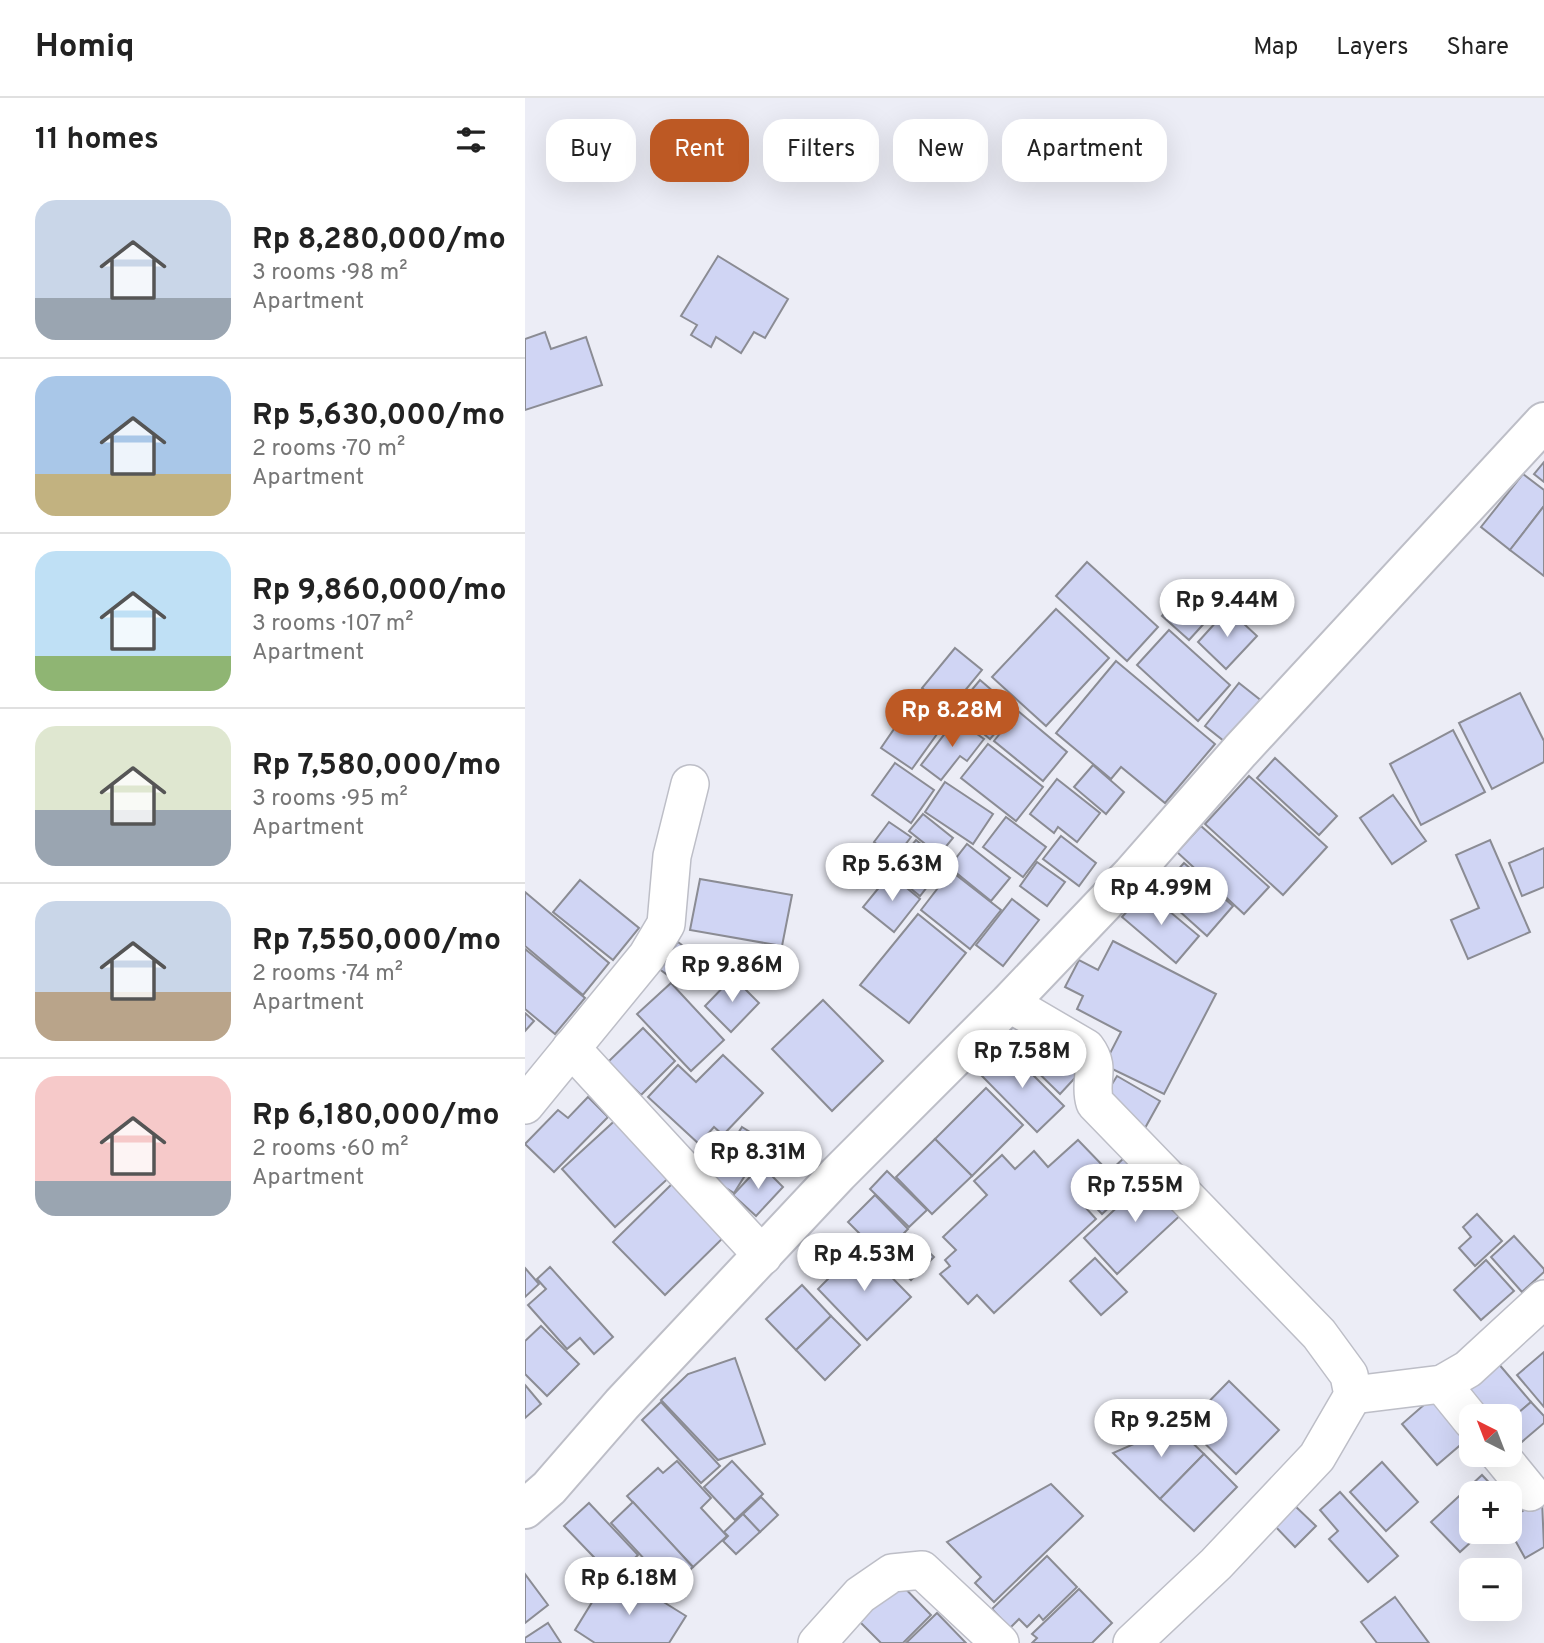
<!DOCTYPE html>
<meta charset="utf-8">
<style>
body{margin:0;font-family:Overpass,sans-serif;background:#f2f2f2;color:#222;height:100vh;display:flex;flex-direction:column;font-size:26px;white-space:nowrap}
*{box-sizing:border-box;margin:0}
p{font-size:23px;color:#767676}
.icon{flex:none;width:38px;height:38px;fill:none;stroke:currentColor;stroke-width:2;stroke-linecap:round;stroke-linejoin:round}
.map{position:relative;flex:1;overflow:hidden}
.details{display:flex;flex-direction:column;background:#fff;width:525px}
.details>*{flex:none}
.top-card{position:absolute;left:21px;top:21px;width:665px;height:63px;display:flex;gap:14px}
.needle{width:46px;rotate:318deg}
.buttons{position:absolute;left:934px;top:1306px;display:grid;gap:14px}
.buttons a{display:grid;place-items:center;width:63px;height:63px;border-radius:14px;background:#fff;box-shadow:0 7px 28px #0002;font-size:35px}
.price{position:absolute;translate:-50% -60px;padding:0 16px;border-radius:24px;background:#fff;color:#222;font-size:23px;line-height:46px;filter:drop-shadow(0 2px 4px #0008)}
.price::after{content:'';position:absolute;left:50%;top:42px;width:21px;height:16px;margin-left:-10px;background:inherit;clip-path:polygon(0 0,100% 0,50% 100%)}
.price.active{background:#bd5924;color:#fff}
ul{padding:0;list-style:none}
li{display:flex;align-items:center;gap:21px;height:175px;padding:0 35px}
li+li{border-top:2px solid #e0e0e0}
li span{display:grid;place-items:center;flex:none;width:196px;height:140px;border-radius:21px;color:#555}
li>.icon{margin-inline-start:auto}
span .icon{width:84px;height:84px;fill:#fffc;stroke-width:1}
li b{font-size:30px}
h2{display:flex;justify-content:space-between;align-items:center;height:84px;padding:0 35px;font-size:30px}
.chip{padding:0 24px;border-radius:21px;background:#fff;box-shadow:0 7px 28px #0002;font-size:24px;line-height:63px}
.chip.active{background:#bd5924;color:#fff}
header{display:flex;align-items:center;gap:42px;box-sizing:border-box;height:98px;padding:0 35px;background:#fff;border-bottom:2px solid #e0e0e0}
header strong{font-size:33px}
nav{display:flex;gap:38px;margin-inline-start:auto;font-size:24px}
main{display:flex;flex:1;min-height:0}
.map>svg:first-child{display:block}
</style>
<header>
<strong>Homiq</strong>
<nav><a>Map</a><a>Layers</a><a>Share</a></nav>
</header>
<main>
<section class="details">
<h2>11 homes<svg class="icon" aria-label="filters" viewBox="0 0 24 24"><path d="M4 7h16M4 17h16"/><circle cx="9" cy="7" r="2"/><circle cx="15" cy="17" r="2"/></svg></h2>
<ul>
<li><span style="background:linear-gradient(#c9d6e8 70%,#9aa5b1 0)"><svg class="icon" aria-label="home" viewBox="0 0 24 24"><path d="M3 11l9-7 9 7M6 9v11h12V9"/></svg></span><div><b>Rp 8,280,000/mo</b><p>3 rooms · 98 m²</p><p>Apartment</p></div></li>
<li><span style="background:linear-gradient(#a9c7e8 70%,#c2b280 0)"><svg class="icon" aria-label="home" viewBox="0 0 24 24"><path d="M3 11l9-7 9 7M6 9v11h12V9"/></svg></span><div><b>Rp 5,630,000/mo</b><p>2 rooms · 70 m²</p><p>Apartment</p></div></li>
<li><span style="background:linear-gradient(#bfe0f5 75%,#8fb573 0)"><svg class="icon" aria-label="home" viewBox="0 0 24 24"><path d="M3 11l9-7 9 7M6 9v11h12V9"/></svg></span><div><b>Rp 9,860,000/mo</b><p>3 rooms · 107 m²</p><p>Apartment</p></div></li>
<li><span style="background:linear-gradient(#dfe7d0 60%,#9aa5b1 0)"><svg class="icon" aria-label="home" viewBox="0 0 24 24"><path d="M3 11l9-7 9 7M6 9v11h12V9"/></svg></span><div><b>Rp 7,580,000/mo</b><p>3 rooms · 95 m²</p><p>Apartment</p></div></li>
<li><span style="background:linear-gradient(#c9d6e8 65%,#b9a48a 0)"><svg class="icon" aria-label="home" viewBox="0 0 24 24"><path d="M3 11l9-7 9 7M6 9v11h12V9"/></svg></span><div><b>Rp 7,550,000/mo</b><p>2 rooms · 74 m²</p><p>Apartment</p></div></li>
<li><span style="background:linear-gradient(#f6c9c9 75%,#9aa5b1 0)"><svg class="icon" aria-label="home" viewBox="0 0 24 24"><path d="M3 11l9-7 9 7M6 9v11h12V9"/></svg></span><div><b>Rp 6,180,000/mo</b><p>2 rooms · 60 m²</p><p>Apartment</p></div></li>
</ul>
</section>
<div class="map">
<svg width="1019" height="1545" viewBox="0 0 1019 1545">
<rect width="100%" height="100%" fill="#ecedf6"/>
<g fill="#d0d5f4" stroke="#8b8c94" stroke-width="2">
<path d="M193,158l70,43 -23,39 -11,-6 -13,21 -25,-16 -5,10 -20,-12 6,-10 -16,-9z"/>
<path d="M20,234l6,17 35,-12 16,48 -77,25v-71z"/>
<path d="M1019,364v20l-10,-8z"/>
<path d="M998,376l21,16v16l-34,44 -29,-23z"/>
<path d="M1019,408v70l-34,-26z"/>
<path d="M562,464l71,65 -31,34 -71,-65z"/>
<path d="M657,495l27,25 -20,22 -27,-24z"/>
<path d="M531,511l53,49 -63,68 -54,-49z"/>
<path d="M703,511l29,27 -31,33 -28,-27z"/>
<path d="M644,532l61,55 -32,36 -61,-56z"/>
<path d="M430,550l27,22 -33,40 -27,-22z"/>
<path d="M591,563l99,83 -50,59 -44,-36 -10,12 -55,-46z"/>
<path d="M455,582l35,30 -25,29 -35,-29z"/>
<path d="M714,585l24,19 -34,43 -24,-19z"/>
<path d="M995,595l24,48v21l-52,27 -33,-66z"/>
<path d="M393,596l32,22 -38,53 -31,-21z"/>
<path d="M493,613l49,41 -24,29 -49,-40z"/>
<path d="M431,621l28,20 -17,22 -7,-5 -19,24 -20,-15z"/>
<path d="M928,632l32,62 -64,33 -31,-61z"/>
<path d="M463,646l55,43 -27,34 -55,-43z"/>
<path d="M750,660l62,58 -18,19 -62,-57z"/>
<path d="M370,665l39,27 -23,33 -39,-28z"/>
<path d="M568,667l31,27 -18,22 -32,-27z"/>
<path d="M724,678l78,71 -44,48 -78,-71z"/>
<path d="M532,681l43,34 -23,29 -19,-15 -4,6 -24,-19z"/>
<path d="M420,684l48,32 -20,30 -48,-32z"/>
<path d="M868,697l33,46 -34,23 -32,-46z"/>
<path d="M398,716l30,24 -14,17 -30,-24z"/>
<path d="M481,719l40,30 -23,30 -40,-30z"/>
<path d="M364,724l22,15 -16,21 -21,-16z"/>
<path d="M676,728l68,61 -25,27 -67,-62z"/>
<path d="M536,738l35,27 -17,23 -36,-27z"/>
<path d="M391,742l29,24 -25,32 -30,-24z"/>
<path d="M965,742l40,92 -62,27 -17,-39 28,-12 -23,-53z"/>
<path d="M442,746l43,34 -19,23 -42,-34z"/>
<path d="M1019,750v39l-22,9 -13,-33z"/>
<path d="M512,764l28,20 -18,24 -27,-20z"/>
<path d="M659,765l49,43 -26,30 -49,-44z"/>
<path d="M426,773l50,39 -31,39 -49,-39z"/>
<path d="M365,776l30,25 -26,33 -31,-25z"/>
<path d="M175,781l92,16 -10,51 -92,-16z"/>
<path d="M55,782l59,48 -26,32 -60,-48z"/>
<path d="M620,793l54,45 -23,27 -54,-46z"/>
<path d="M0,794l84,71 -26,32 -58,-49z"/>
<path d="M487,801l27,21 -36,46 -27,-21z"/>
<path d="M393,816l48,39 -57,70 -49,-38z"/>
<path d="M588,843l103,53 -52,100 -60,-29 17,-33 -44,-23 6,-13 -18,-9 14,-27 19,10z"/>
<path d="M153,844l22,17 -19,26 -23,-17z"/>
<path d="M0,851l60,49 -30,36 -30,-25z"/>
<path d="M208,879l26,26 -28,29 -26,-26z"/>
<path d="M146,885l53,57 -33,31 -54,-57z"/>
<path d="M298,902l60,61 -51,50 -60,-62z"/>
<path d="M0,915l9,8 -9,10z"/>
<path d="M512,922l49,46 -26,28 -48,-47z"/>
<path d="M118,930l32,33 -34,34 -33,-33z"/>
<path d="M481,950l58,58 -27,26 -57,-58z"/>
<path d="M198,957l40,38 -40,42 -9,-8 -15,17 -51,-47 30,-32 18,17z"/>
<path d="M592,978l43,25 -15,27 -44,-26z"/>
<path d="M461,990l37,37 -51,51 -37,-37z"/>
<path d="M63,999l20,20 -54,55 -29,-28 33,-34 10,8z"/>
<path d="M96,1017l53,58 -59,54 -53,-58z"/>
<path d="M217,1029l24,15 -32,51 -24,-15 6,-9 -16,-9 15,-23 15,9z"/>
<path d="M410,1041l37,37 -40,38 -36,-37z"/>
<path d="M553,1042l28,29 -30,28 20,22 -102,94 -17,-18 -9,9 -28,-30 10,-8 -5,-6 11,-10 -13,-13 44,-42 -13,-14 28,-26 13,14 19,-18 14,16z"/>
<path d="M599,1060l18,19 -40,37 -18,-19z"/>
<path d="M236,1067l22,22 -27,29 -23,-21z"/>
<path d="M362,1073l40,39 -18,17 -39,-38z"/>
<path d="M627,1077l33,36 -68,63 -33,-36z"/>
<path d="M155,1078l51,54 -66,65 -52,-53z"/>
<path d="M350,1097l33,34 -26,27 -34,-34z"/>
<path d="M952,1116l25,27 -27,25 -16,-18 12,-11 -8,-10z"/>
<path d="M386,1137l23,22 -23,23 -23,-22z"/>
<path d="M989,1138l30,33v3l-22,20 -31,-35z"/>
<path d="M336,1148l50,51 -44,43 -49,-51z"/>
<path d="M570,1160l32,34 -26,23 -31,-34z"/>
<path d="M961,1162l28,31 -33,29 -27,-30z"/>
<path d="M25,1169l63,70 -19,17 -14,-16 -13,11 -39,-44 18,-16 -9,-10z"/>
<path d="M0,1170l14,16 -14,13z"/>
<path d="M277,1187l29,31 -35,34 -30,-31z"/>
<path d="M306,1218l29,29 -35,35 -29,-30z"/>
<path d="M16,1228l38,38 -32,32 -22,-22v-33z"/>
<path d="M1019,1254v55l-27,-32z"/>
<path d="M967,1258l39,46 -21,18v-4h-36l-21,-25z"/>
<path d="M210,1260l30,86 -47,16 -57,-60 27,-26z"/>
<path d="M704,1283l50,49 -43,44 -50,-49z"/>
<path d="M0,1287l16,19 -16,14z"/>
<path d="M916,1292l31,45 -35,30 -35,-41z"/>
<path d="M136,1304l59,64 -19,17 -59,-63z"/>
<path d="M1006,1304l13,14v7l-34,29v-32z"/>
<path d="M650,1328l29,28 -44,45 -47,-46z"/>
<path d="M679,1356l33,33 -43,44 -34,-32z"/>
<path d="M152,1363l34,37 -10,10 26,28 -34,31 -66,-71 31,-28 5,5z"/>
<path d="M207,1363l31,33 -28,26 -31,-33z"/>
<path d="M857,1364l36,40 -32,29 -36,-39z"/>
<path d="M957,1377l17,18h-27v38h11l-23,21 -29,-30z"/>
<path d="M526,1386l32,32 -89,86 -19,-19 6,-6 -34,-35z"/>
<path d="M815,1394l58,64 -30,26 -39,-43 9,-8 -18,-21z"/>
<path d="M236,1399l17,18 -18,17 -17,-18z"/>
<path d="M1017,1402l2,47 -19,11 -15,-27v-13z"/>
<path d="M108,1404l60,65 -22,21 -60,-65z"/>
<path d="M64,1405l49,52 -24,23 -50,-52z"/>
<path d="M768,1406l23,22 -21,21 -22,-23z"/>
<path d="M218,1416l17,18 -24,22 -13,-13 5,-5 -4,-4z"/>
<path d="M522,1458l30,31 -34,33 -4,-5 -12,12 -8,-8 -9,9 -18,-19z"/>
<path d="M0,1476l23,31 -23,18z"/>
<path d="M367,1477l39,40 -28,28h-22l-30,-30z"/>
<path d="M100,1480l61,38 -17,27h-74l-20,-13 27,-44 13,8z"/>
<path d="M554,1491l33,34 -20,20h-60l5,-5 -5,-4z"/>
<path d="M870,1499l34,46h-52l-16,-21z"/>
<path d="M412,1515l29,30h-60z"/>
<path d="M23,1525l13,20h-36v-5z"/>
</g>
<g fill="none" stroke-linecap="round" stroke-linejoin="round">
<defs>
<g id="minor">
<path d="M484,905l77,45c16,21 2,33 9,55l224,231 30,41 4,20 -36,62 -101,107 -84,79"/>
<path d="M46,950l192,208"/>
<path d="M0,1007l122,-149 19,-32 6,-68 18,-72"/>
<path d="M917,1286l30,37"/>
<path d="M828,1297l89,-11 26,-15 76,-70"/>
<path d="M974,1356l31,38"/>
<path d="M292,1545l43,-48 32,-22 30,-3 78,73"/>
</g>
<path id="tertiary" d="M0,1411l24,-21 73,-84 216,-230 171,-171 123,-129 108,-123 304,-329"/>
</defs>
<use href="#minor" stroke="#bdbec7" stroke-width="40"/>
<use href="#tertiary" stroke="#bdbec7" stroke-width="42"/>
<use href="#minor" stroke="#fff" stroke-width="37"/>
<use href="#tertiary" stroke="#fff" stroke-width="38"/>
</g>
</svg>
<div class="buttons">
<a><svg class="needle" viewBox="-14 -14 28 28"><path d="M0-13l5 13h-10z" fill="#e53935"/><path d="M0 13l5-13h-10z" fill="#767676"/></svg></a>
<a>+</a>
<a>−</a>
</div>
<b class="price" style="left:702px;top:541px">Rp 9.44M</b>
<b class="price active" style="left:427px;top:651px">Rp 8.28M</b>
<b class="price" style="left:367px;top:805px">Rp 5.63M</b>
<b class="price" style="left:636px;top:829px">Rp 4.99M</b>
<b class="price" style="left:207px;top:906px">Rp 9.86M</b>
<b class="price" style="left:497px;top:992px">Rp 7.58M</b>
<b class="price" style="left:233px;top:1093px">Rp 8.31M</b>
<b class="price" style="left:610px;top:1126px">Rp 7.55M</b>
<b class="price" style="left:339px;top:1195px">Rp 4.53M</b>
<b class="price" style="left:636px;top:1361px">Rp 9.25M</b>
<b class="price" style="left:104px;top:1519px">Rp 6.18M</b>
<div class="top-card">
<a class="chip">Buy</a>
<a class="chip active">Rent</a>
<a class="chip">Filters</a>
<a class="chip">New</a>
<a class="chip">Apartment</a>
</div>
</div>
</main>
